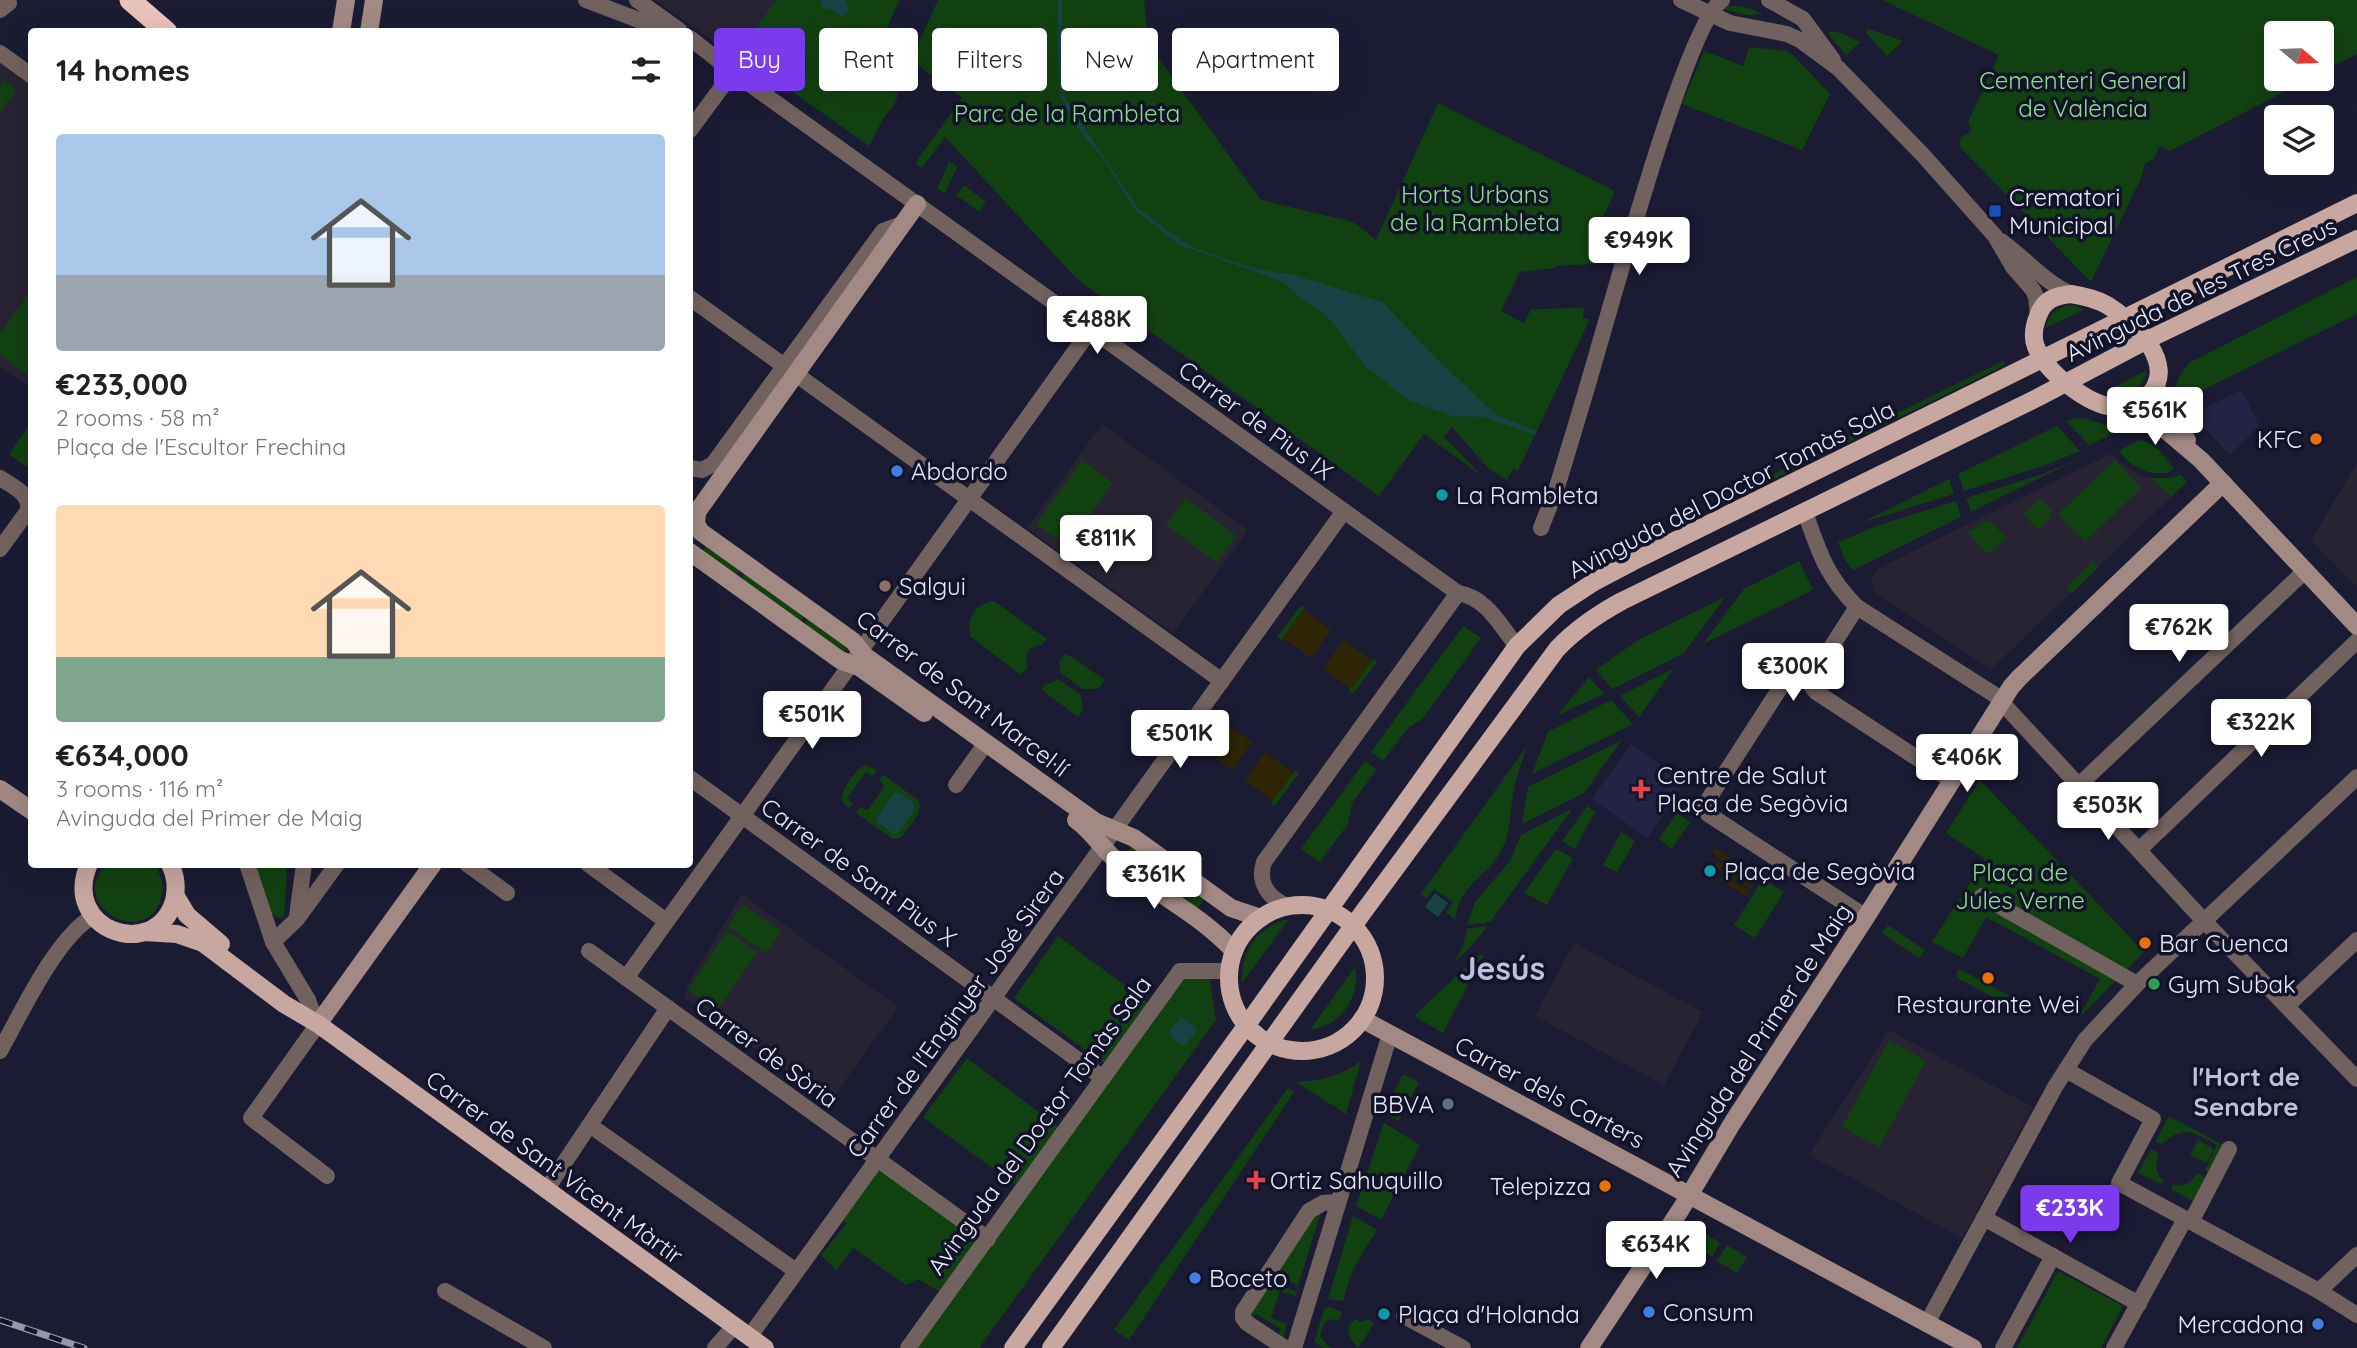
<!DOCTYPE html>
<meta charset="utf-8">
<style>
body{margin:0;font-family:Quicksand,sans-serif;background:#f6f6f6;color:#202124;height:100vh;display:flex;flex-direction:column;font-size:26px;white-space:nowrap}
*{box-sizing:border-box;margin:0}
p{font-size:23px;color:#757577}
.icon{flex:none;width:38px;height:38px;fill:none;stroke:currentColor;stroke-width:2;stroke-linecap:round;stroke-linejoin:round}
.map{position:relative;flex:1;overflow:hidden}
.panel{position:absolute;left:28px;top:28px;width:665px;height:840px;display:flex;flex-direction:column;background:#fff;border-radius:7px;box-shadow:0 7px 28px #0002}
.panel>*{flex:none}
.top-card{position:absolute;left:714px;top:28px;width:665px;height:63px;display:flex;gap:14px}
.needle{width:46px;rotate:109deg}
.buttons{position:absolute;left:2264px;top:21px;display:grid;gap:14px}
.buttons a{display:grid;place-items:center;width:70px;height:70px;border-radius:7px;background:#fff;box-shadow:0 7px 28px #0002;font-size:35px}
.price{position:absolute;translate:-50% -60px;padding:0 16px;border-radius:7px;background:#fff;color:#222;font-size:23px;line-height:46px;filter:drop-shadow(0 2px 4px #0008)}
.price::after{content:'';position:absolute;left:50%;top:42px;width:21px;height:16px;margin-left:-10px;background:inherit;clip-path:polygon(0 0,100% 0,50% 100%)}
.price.active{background:#7c3aed;color:#fff}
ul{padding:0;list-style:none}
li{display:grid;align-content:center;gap:14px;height:371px;padding:0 28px}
li span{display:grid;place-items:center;height:217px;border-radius:7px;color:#555}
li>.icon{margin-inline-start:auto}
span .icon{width:126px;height:126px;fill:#fffc;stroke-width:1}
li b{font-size:30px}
h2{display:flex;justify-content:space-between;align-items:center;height:84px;padding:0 28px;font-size:30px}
.chip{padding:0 24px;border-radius:7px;background:#fff;box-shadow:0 7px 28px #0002;font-size:24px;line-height:63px}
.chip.active{background:#7c3aed;color:#fff}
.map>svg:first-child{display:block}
</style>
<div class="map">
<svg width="2357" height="1348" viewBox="0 0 2357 1348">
<rect width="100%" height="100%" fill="#1b1b34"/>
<g fill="#232443">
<path d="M2242,390l17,36 -29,29 -39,-41z"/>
<path d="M1631,744l43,31 1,3 11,5 -11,13 1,1 -29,41 -55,-39z"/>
</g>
<g fill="#272333">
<path d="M655,0h121l-41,57z"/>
<path d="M0,62l31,23v301l-31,-18z"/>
<path d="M1102,424l146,106 -75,103 -146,-105z"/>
<path d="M2110,454l29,21 21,4 21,-4 6,7 -196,187 -116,-76 -4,-14 8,-11z"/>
<path d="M2357,463v125l-46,-48z"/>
<path d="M742,894l156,113 -69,96 -145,-106 6,-16z"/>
<path d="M1574,943l129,69 -39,73 -129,-69z"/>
<path d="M1889,1030l144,77 -71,131 -153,-83z"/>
</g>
<g fill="#124111">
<path d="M776,0h123l-22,51 5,5c1,17 7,16 14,30 7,14 -8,24 -14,35 -5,8 -8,17 -13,25l-131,-93z"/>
<path d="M938,0h206l5,45 112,155 92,22 23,18 62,-137 177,88 -23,50 2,23 -39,2v2l-35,4 -19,39 23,12 7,-14 53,-1 -1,10 7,1 -72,152 -5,-2 -6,11 -19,-12 -36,-41 -8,10 37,38 -57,-41 -45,62 -302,-217 -132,-142 -23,31 -7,-5 47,-65 -51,-38z"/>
<path d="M1882,0h475v54l-35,18v-39h-45v46h32l-139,72 -10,-5 -6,13 -9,5 -5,16 -49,102 -132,-136 2,-9 7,-3 3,-5 -3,-7 31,-67z"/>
<path d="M1724,6c13,-1 27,1 38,8l-15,1 -25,-6z"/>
<path d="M1869,29l34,12 -16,15 -22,-24z"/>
<path d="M1830,31l11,2 19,9 -14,13 -18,-21z"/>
<path d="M1749,47l38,4 7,5 36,38 -28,56 -120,-46 22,-53 39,15z"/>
<path d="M4,81l12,9 -16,22v-25z"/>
<path d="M949,162l9,4 -13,27 -8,-4z"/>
<path d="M964,185l22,17 -7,10 -23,-17z"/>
<path d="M2357,277v37l-179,88c-4,-20 -1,-23 11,-39z"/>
<path d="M31,290v87l-31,-23v-20z"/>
<path d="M2075,305l9,5 -39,18c4,-16 15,-23 30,-23z"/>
<path d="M2003,361l2,4 -239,118 -2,-4z"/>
<path d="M2145,371l2,2c-8,19 -22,25 -41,20v-2z"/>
<path d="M2076,418c18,1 30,10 51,9l-38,18 -23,-24z"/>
<path d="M31,422v48l-22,-16z"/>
<path d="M2057,426l23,25 -37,15 -79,25 -6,-17z"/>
<path d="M2139,440c12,0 31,19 34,30 -15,10 -47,-3 -53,-20z"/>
<path d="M2084,456l-113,56 -5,-14 77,-24z"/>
<path d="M1082,460l31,23 -45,64 -32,-23z"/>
<path d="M2115,460l26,28 -56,54 -27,-28z"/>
<path d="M2181,475l6,7 -16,15 -19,-19h19z"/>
<path d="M1949,479l5,15 -93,29z"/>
<path d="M1186,498l50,38 -19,27 -51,-38z"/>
<path d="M2040,498l12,13 -3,2 3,3 -14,14 -15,-16z"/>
<path d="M1956,501l5,16 -108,53 -8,-10 -7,-18 41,-17z"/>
<path d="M1989,520l17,18 -18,16 -21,-22z"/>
<path d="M708,543l34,24 -7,10 -34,-24z"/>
<path d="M1799,561l14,29 -110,54 41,-55z"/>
<path d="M2093,561l6,6 -27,26 -6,-6z"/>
<path d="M746,572l59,42 -6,10 -60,-42z"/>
<path d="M1725,597l-41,56 -72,36 -16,-19 42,-30z"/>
<path d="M994,601l53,38 -5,6c-12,0 -19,9 -14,22l-7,8 -51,-39c-4,-18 6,-32 24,-35z"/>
<path d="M1301,605l4,3 -24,32 -4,-3z"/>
<path d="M809,617l40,28 -7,10 -40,-28z"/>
<path d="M1463,626l18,12 -58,80 -15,10 -25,33 -12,-9z"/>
<path d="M1066,653l39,27 -7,9h-15l-22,-16 -2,-11z"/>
<path d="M1373,659l4,3 -24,32 -4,-3z"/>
<path d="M1674,668l-35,49 -19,-21z"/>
<path d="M1589,677l15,17 -46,21z"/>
<path d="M1058,679l22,15 3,16 -5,7 -37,-28 4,-5 6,-1z"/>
<path d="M1611,700l22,24 -101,50 16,-42z"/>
<path d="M1222,717l4,3 -24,33 -4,-3z"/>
<path d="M1622,740l-38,53 -62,31 6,-37z"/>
<path d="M1527,746c-5,16 -11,31 -14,48 -3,19 -2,41 -13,59 -15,25 -40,31 -45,67l-9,-8 7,-10 -19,-13 -7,9 -6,-4z"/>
<path d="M1365,761l12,8 -25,34 -4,21 -28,38 -19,-13z"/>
<path d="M866,765l11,5 -4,6 -7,-4 -19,26 6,5 -4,5 -7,-6c-2,-12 13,-33 24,-37z"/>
<path d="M1295,770l4,3 -24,33 -4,-3z"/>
<path d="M882,776h3l34,25c4,13 -10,25 -17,36l-9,2 -37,-26 4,-6 8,3 15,-21 1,-4 -5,-5z"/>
<path d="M1980,780l164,172 -67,68 23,-41 -114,-62 -23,41 -31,-16 53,-83 -39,-26z"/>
<path d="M1587,806l8,6 -20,37 -13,-8z"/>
<path d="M1573,808l-83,114 -23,3 8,-23 35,-41 11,-26z"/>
<path d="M1677,813l13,9 -18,27 -13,-10z"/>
<path d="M1621,832l14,9 -18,31 -14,-7z"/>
<path d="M1131,847l73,52 -7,10 -73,-52z"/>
<path d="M1556,849l17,9 -26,47 -23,-12z"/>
<path d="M153,865c8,8 11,18 9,29 -12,58 -97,13 -56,-29z"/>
<path d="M256,865h31l-3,52 -4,1 -11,-5 -5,-13z"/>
<path d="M1763,879l21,13 -29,46 -21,-13z"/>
<path d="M743,905l38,26 -15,22 -38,-26z"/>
<path d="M1289,919l-47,64c-2,-32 16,-57 47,-64z"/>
<path d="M1888,925l37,25 -6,8 -37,-25z"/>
<path d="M1487,926l-11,15 -19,19 -1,-1 7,-13 4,-17z"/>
<path d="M727,931l30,21 -39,58 -30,-20z"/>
<path d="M1058,936l95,70 -44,61 -95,-69z"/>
<path d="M1480,954l3,2 -40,77 -29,-17z"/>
<path d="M1355,967c6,30 -15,59 -45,63z"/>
<path d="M1958,970l5,1 45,24 -2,7 -2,1 -45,-24 -3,-3z"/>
<path d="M1186,971l23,3 7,46 -237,328h-65z"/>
<path d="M1889,1040l37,21 -47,86 -37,-20z"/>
<path d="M967,1058l93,70 -42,59 -95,-70z"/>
<path d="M1361,1061l-15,53 -50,-32c24,-1 46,-6 65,-21z"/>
<path d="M1405,1075l12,6 1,3 -19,36c-5,0 -12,-4 -14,-9l17,-35z"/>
<path d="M1288,1088l6,4 -165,248 -15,-10z"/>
<path d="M2169,1116l54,29 -14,27 -4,-2 12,-25c-24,-13 -33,-21 -55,-1l-6,-3z"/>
<path d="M1384,1123l36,22 -39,75 -25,-14z"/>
<path d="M2198,1140l16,9 -8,14 -16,-8z"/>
<path d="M2151,1149l7,4 -2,15 3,9 4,3 -2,4 -23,-11z"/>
<path d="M883,1168l94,69 2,8 -9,4 -31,42 -21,-12 -12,6 -53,-37 -17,22 -15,-15 26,-32 -7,-5 35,-49z"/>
<path d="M2198,1173l8,5 -13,23 -22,-12 2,-5c11,5 19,-3 25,-11z"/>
<path d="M1322,1208l-24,78 -23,-12 30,-46z"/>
<path d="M1353,1216l24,14c-14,21 -30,45 -33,71l-16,-2z"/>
<path d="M1698,1229l22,14 -8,14 -22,-14z"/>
<path d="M1727,1245l20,12 -10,16 -20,-12z"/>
<path d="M2058,1271l65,35 -22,42h-84z"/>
<path d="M1270,1280l27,12 -1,4 -16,-5 -9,27 16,6 -5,17 -5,-4 4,-8 -25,-15 -5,6 -3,-12z"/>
<path d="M1329,1307l13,5 -3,9 -10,-2 -6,6 -3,11 7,9 5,3h-8l-10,-6 11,-34z"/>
<path d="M1355,1319l6,3 8,-3 5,5 -16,24 -8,-10 -2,-11z"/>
</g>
<g fill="#2d2504">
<path d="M1303,610l28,20 -20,28 -28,-20z"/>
<path d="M1344,640l28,21 -21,28 -28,-21z"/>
<path d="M1224,722l28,20 -20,29 -28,-21z"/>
<path d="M1265,752l28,20 -20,29 -28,-21z"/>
<path d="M1715,848l44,28 -3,5 -44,-28z"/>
<path d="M1718,861l36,22 -4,6 -35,-22z"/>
<path d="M1722,875l27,16 -3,5 -27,-16z"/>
</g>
<g fill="#174344">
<path d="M820,0h26l3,9 -3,6 -5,1 -8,-6 -11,-2z"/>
<path d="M1058,0h4v76l2,18 8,16 67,99 40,30 16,9 43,15 29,8 24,3 91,28 60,62 56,52 39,15 -2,4 -51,-18 -31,-1 -44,-15 -44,-35 -35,-47 -37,-27 -9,-9 -13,-6 -92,-32 -44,-35 -31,-50 -30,-37 -13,-26 -4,-54z"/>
<path d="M894,793h6l14,11 1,5 -17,24 -4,1 -18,-13 1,-4z"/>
<path d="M1435,893l13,10 -10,14 -13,-10z"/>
<path d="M1181,1016l17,13 -14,18 -16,-13z"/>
</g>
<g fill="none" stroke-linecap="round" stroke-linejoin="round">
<g stroke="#72625f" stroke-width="16">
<path d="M586,0l84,32"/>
<path d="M637,0l42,30"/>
<path d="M1681,0l49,23 57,11 13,6 38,28 84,86 73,82 18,31 20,23 3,7 2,19"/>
<path d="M1769,0l34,19 30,41"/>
<path d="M0,10l9,-7"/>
<path d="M690,38l43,34 725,521c29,5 41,31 59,53"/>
<path d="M0,53l32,23"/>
<path d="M690,130l43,-58"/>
<path d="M2001,241c25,18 43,41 70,53"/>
<path d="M690,298l532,383"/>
<path d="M690,468l12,2 11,-6 170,-233 19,-7"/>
<path d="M0,478c12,8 30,15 28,31"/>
<path d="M1805,512c14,40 21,64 52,95l138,88 210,227 152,157"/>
<path d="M1541,528l16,-41c15,-49 30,-98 44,-148 16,-53 87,-317 121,-339"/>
<path d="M0,549l32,-44"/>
<path d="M1857,607l-45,70c-9,4 -19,0 -28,5l-80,124 4,8 158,103"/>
<path d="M1812,677v10l4,5 136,89"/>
<path d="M690,778l413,300"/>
<path d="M956,785l30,-42"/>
<path d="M2079,785l226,-214"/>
<path d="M2140,849l217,-208"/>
<path d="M247,864l26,78 35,58 5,14"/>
<path d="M467,864l40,29"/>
<path d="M588,864l78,57"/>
<path d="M1982,896l155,88"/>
<path d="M1287,906c-18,-8 -30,-23 -23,-44l194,-269"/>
<path d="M297,916l7,-52"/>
<path d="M273,942l24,-23 40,-55"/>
<path d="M589,951l399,288"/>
<path d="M626,978l465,-649"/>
<path d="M2287,1006l70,-66"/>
<path d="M318,1024l-67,94 76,58"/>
<path d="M0,1051c22,-39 55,-112 93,-135"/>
<path d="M2066,1070l87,49 -34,64 200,108 38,24"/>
<path d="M598,1131l198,140"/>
<path d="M546,1190l122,-182"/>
<path d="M1984,1218l155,86"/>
<path d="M2191,1222l38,-73"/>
<path d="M445,1291l99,57"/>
<path d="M2319,1291l38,-36"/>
<path d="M1404,1316l59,32"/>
<path d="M1927,1323l128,-236 30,-47 52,-56 220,-207"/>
<path d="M750,1336l594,-825"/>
<path d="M715,1348l19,-22"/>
<path d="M908,1348l272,-377h49"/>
<path d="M1285,1348l-38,-25 -4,-5v-6l66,-101 14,-8 15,-1"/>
<path d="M1294,1348l96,-314"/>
<path d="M2003,1348l50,-92"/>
<path d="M2114,1348l71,-129"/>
</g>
<g stroke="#a28984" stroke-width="18">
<path d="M341,32l5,-32"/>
<path d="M369,32l5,-32"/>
<path d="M2156,384l3,18 28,38"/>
<path d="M2121,407l28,9 52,44 156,166"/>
<path d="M697,512l-1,12 5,8 152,109 12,15 231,166 38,16 97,70 30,10"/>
<path d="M692,519l225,-315"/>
<path d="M690,552l150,108 19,7 65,46"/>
<path d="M0,789l32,22"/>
<path d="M1076,820c17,12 26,29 42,42 37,32 82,52 116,89"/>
<path d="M1362,1019l611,329"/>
<path d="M318,1024l115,-160"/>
<path d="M1589,1348l92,-139 52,-87 133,-205 145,-230 8,-9 204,-195"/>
</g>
<g stroke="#c7a7a0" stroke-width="18">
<path d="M2071,294c12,2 26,5 36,11 26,16 72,59 42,90 -9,9 -22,13 -35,12 -26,-2 -68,-35 -78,-60 -4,-10 -2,-21 2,-31 6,-17 17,-20 33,-22z"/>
<path d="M89,864c-29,66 66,99 85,37 3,-12 2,-25 -4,-37"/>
<path d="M175,895l12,20 34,29"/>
<circle cx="1302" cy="978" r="73"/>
<path d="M144,932l33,2 26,9 81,61 34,20 447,324"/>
<path d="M1013,1348l233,-322 271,-380 42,-41 35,-23 38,-20 725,-359"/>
<path d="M1051,1348l302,-422 204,-277c19,-20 41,-35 65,-48l415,-203 110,-58 210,-101"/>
</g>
<path stroke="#e9c2ba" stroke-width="21" d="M130,0l37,32"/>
<defs>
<path id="rail" d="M0,1320l84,28"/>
</defs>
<use href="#rail" stroke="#9596aa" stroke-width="7"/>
<use href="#rail" stroke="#121229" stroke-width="4.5" stroke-dasharray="13" stroke-linecap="butt"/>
</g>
<rect fill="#1a4fb4" stroke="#121229" stroke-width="2.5" x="1988" y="204" width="14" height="14" rx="3.5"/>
<g fill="#e8710a" stroke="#121229" stroke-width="2.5">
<circle cx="2316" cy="439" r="7"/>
<circle cx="2145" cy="943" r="7"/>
<circle cx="1988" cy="978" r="7"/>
<circle cx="1605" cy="1186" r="7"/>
</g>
<g fill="#3f7fe0" stroke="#121229" stroke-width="2.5">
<circle cx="897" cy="471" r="7"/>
<circle cx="1195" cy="1278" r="7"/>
<circle cx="1649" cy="1312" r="7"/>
<circle cx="2318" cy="1324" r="7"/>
</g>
<g fill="#0f9aa8" stroke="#121229" stroke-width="2.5">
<circle cx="1442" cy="495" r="7"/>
<circle cx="1710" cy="871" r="7"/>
<circle cx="1384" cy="1314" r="7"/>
</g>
<circle fill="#8d6e63" stroke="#121229" stroke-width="2.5" cx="885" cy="586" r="7"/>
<g fill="#e0444e" stroke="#121229" stroke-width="2.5">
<path d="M1637.5 778.5h7v7h7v7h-7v7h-7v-7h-7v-7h7z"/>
<path d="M1252.5 1169.5h7v7h7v7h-7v7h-7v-7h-7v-7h7z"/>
</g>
<circle fill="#2e9e5b" stroke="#121229" stroke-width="2.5" cx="2154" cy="984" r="7"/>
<circle fill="#5c6f8a" stroke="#121229" stroke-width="2.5" cx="1448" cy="1104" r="7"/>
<g text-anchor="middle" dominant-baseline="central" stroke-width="7" stroke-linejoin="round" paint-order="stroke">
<g font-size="24" fill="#89e085" stroke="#121229">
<text x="2083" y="80">Cementeri General<tspan x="2083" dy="28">de València</tspan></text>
<text x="1067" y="113">Parc de la Rambleta</text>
<text x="1475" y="194">Horts Urbans<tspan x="1475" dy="28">de la Rambleta</tspan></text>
<text x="2020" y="872">Plaça de<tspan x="2020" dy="28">Jules Verne</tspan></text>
</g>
<g font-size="24" fill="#e8e9fa" stroke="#121229" text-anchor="start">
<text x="2009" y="197">Crematori<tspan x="2009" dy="28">Municipal</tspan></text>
<text x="2302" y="439" text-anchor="end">KFC</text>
<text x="911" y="471">Abdordo</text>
<text x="1456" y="495">La Rambleta</text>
<text x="899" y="586">Salgui</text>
<text x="1657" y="775">Centre de Salut<tspan x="1657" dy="28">Plaça de Segòvia</tspan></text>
<text x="1724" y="871">Plaça de Segòvia</text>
<text x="2159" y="943">Bar Cuenca</text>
<text x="2168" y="984">Gym Subak</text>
<text x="1988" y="1004" text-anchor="middle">Restaurante Wei</text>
<text x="1434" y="1104" text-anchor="end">BBVA</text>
<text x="1270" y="1180">Ortiz Sahuquillo</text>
<text x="1591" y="1186" text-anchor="end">Telepizza</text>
<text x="1209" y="1278">Boceto</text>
<text x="1663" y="1312">Consum</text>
<text x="1398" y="1314">Plaça d'Holanda</text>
<text x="2304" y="1324" text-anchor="end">Mercadona</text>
</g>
<g font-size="24" fill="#e8e9fa" stroke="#121229">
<text transform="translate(2201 289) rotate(-26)">Avinguda de les Tres Creus</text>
<text transform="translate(1256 420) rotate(36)">Carrer de Pius IX</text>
<text transform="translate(1731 489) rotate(-27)">Avinguda del Doctor Tomàs Sala</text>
<text transform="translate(963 693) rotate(37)">Carrer de Sant Marcel·lí</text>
<text transform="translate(859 872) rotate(36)">Carrer de Sant Pius X</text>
<text transform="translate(955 1013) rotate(-54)">Carrer de l'Enginyer José Sirera</text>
<text transform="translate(1758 1040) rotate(-57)">Avinguda del Primer de Maig</text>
<text transform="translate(767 1052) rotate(36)">Carrer de Sòria</text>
<text transform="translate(1550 1092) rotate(28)">Carrer dels Carters</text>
<text transform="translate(1039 1125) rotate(-54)">Avinguda del Doctor Tomàs Sala</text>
<text transform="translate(555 1167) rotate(36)">Carrer de Sant Vicent Màrtir</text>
</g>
<g font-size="26" font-weight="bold" fill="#bcbfe0" stroke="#121229">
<text x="2246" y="1076">l'Hort de<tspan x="2246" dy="30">Senabre</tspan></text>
</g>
<g font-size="32" font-weight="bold" fill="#bcbfe0" stroke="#121229">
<text x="1502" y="968">Jesús</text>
</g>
</g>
</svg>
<div class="buttons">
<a><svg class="needle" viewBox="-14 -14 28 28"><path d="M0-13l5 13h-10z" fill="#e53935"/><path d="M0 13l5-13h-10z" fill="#757577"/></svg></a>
<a><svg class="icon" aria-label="layers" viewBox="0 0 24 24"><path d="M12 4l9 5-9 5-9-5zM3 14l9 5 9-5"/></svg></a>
</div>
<b class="price" style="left:1639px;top:277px">€949K</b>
<b class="price" style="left:1097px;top:356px">€488K</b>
<b class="price" style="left:2155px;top:447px">€561K</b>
<b class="price" style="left:1106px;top:575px">€811K</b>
<b class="price" style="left:2179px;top:664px">€762K</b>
<b class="price" style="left:1793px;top:703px">€300K</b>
<b class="price" style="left:812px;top:751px">€501K</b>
<b class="price" style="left:2261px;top:759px">€322K</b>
<b class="price" style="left:1180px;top:770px">€501K</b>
<b class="price" style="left:1967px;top:794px">€406K</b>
<b class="price" style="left:2108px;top:842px">€503K</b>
<b class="price" style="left:1154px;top:911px">€361K</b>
<b class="price active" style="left:2070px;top:1245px">€233K</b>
<b class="price" style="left:1656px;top:1281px">€634K</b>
<div class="top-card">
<a class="chip active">Buy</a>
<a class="chip">Rent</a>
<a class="chip">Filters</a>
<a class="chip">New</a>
<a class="chip">Apartment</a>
</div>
<section class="panel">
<h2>14 homes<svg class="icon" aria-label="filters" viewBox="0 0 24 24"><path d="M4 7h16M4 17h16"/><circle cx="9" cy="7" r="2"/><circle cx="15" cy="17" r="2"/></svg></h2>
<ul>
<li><span style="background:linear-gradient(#a9c7e8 65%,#9aa5b1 0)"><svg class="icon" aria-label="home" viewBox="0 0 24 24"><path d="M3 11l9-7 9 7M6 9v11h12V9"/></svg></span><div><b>€233,000</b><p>2 rooms · 58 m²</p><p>Plaça de l'Escultor Frechina</p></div></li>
<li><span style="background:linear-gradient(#ffd9b3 70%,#7fa58c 0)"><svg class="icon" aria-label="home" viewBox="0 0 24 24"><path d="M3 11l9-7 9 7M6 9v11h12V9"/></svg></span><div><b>€634,000</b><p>3 rooms · 116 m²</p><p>Avinguda del Primer de Maig</p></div></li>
</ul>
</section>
</div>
